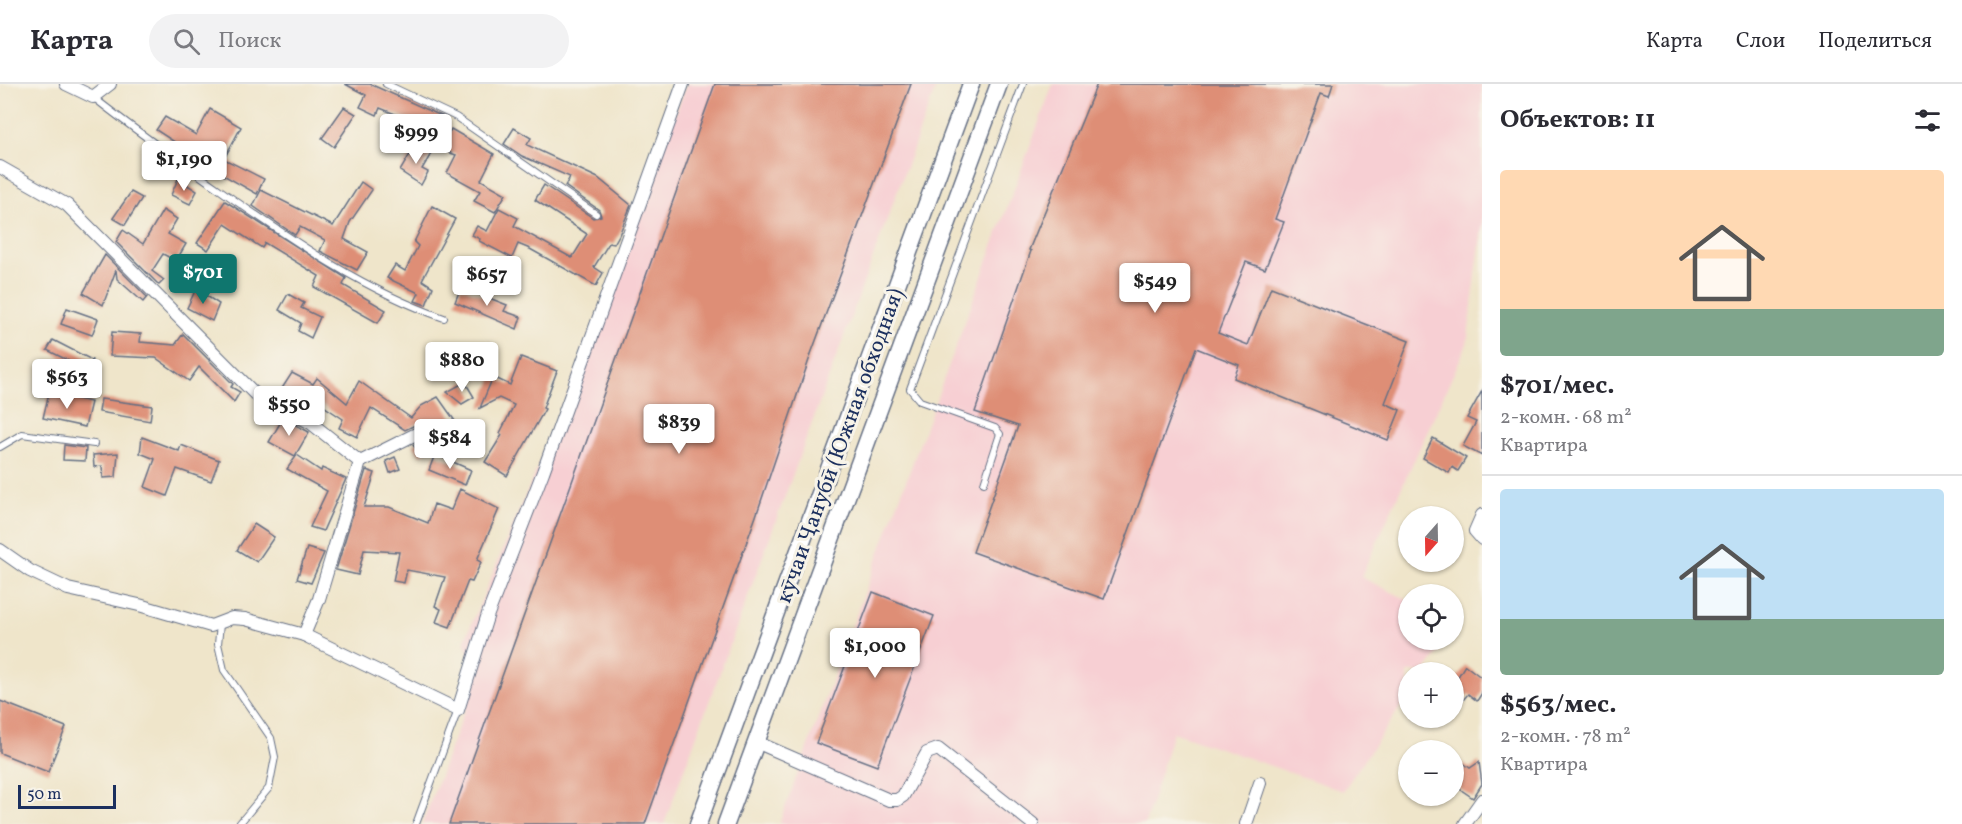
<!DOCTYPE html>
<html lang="ru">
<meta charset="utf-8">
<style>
body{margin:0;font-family:Vollkorn,serif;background:#f2f2f3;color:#2b2b33;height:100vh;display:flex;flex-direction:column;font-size:22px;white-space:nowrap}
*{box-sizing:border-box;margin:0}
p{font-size:20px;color:#7c7c81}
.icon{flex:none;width:33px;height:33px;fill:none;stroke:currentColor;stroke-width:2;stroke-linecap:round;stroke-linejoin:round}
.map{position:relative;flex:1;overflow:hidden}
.details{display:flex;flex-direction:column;background:#fff;width:480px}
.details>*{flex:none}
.needle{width:39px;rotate:200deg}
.fabs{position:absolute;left:1398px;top:422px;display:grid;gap:12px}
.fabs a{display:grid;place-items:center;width:66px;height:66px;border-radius:50%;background:#fff;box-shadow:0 2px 4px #0004;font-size:30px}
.scale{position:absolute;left:18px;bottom:15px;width:98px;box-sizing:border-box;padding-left:6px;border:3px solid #1b2f5e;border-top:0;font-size:16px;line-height:21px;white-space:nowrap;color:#1b2f5e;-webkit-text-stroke:4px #f7f3e8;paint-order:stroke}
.price{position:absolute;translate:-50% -51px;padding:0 14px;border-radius:6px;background:#fff;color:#222;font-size:20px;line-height:39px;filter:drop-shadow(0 2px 3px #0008)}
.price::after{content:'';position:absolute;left:50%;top:36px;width:18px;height:14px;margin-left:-9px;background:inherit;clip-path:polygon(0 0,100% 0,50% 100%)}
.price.selected{background:#0f766e;color:#fff}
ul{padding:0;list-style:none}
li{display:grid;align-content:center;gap:12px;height:318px;padding:0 18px}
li+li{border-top:2px solid #e1e1e2}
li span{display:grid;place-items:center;height:186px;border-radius:6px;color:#555}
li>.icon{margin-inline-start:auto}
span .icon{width:108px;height:108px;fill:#fffc;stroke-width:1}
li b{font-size:26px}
h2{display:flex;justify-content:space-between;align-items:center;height:72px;padding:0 18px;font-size:26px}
header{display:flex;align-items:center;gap:36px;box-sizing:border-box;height:84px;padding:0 30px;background:#fff;border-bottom:2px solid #e1e1e2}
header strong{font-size:28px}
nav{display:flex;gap:33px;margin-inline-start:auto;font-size:21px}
.search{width:420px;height:54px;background:#f2f2f3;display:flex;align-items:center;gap:15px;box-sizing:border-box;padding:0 21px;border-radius:33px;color:#7c7c81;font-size:22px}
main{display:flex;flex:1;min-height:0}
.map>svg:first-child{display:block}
</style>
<header>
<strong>Карта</strong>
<div class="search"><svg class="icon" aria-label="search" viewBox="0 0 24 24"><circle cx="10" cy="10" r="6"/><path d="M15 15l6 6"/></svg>Поиск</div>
<nav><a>Карта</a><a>Слои</a><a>Поделиться</a></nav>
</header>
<main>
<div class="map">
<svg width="1482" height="740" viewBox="0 0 1482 740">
<rect width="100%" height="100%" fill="#f7f3e8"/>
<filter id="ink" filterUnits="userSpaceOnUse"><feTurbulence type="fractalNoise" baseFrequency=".0167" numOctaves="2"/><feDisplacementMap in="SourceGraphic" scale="12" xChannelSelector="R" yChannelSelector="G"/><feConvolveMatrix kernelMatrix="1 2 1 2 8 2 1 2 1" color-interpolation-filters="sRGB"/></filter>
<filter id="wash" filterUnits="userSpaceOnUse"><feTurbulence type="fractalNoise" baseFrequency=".008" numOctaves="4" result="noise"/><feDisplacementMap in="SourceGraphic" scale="24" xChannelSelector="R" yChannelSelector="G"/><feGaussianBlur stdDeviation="1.35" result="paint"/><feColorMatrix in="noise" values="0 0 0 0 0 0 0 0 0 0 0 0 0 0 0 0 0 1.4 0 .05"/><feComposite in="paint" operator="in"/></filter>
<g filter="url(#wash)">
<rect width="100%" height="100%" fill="#efe5ca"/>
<g fill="#f7cfd3">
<path d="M687,0h250l-273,740h-242l56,-150 -14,-32 101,-240z"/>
<path d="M1053,0h429v144l-15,116 -106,233 47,23v39h40l-23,33h-17v24l-65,95 -170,-59 -28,92h-366z"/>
</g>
<g id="blocks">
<g fill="#de8e76">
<path d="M345,0h25l76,34 -6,14 -60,-24 -3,7 -17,-8 6,-12z"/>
<path d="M715,0h196l-100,270 -55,162 -111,308h-196z"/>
<path d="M1097,0h236l-4,12 -8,-3 -46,126 9,3 -19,47 -19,-7 -28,71 30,12 23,-58 138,54 -24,62 15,7 -12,30 -154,-62 5,-13 -43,-17 -92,251 -131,-47 45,-126 -43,-14 56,-161 -2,-1z"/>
<path d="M344,23l12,7 -22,33 -12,-9z"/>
<path d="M210,25l31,18 -17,32 40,20 -7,15 -57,-32 1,-3 -45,-29 9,-13 31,18z"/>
<path d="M514,44l17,10 -4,7 71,33 33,27 -12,30 -5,9 -5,-1 -15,24 9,6 -7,13 -66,-37 -12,-5 -6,14 -33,-17 1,-2 -8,-4 5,-9 10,5 12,-23 19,10 -4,8 58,32 15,-24 -52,-34 9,-15 49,33 8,-2 -2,-6 -34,-24 5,-9 -48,-21 -18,-12z"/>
<path d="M451,45l43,25 -13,26 25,14 -11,18 -21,-11 6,-10 -33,-18 9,-18 -17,-6z"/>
<path d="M416,60l15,10 -9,15 6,3 -7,13 -21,-14z"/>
<path d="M178,95l19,12 -7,13 -19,-9z"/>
<path d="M361,98l11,8 -22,32 -6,17 24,13 -11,18 -37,-19 5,-11 -25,-13 -5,8 -42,-29 8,-16 72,36z"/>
<path d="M131,108l11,6 -17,27 -12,-7z"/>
<path d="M225,117l121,77 -3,7 43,25 -8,13 -64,-36 5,-11 -54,-33 -3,5 -37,-24 -17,26 -11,-7z"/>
<path d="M432,122l23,13 -33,61 11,7 -7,18 -11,-4 4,-8 -32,-15 8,-13 10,6 13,-25 -4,-4z"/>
<path d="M163,126l14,9 -9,15 18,10 -10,17 -13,-7 -11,17 12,9 -5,5 -43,-43 7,-12 20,14z"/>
<path d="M105,171l42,42 -4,5 -26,-23 -1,-9 -13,35 -20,-12z"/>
<path d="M461,203l46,18 -3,6 17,6 -4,12 -62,-27z"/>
<path d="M196,205l23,15 -7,17 -25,-13z"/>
<path d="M288,210l16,9 -3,5 19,9 -9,21 -13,-7 3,-8 -22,-13z"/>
<path d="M67,224l31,11 -6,16 -31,-11z"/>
<path d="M112,248l29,2 -1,8 35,3 8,-11 50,50 -2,3 9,5 -6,10 -35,-35 -10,14 -33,-23 -46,-2z"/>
<path d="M53,256l39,20 -5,10 -40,-20z"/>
<path d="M521,273l36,14 -14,37 2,1 -38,67 -22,-14 17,-27 -2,-2 14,-28 -15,-7 -19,10 13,-31 17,8z"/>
<path d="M292,289l21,11 4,-6 30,25 12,-22 52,37 10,-12 17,-9 22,31 -39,27 -8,-10 14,-9 -2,-10 -8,-2 -12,6 -34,-22 -14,29 -18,-9 4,-9 -33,-22 -7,13 -24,-17z"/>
<path d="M465,298l9,15 -12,7 -15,-12z"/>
<path d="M1482,307v65l-19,-10 13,-24 -9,-4z"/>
<path d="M49,309l42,9 -6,25 -42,-9z"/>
<path d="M101,315l51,7 -2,15 -51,-9z"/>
<path d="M283,334l26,14 -14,24 -26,-14z"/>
<path d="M142,353l37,14 2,-6 38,15 -8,21 -34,-12 -10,27 -22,-9 10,-28 -15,-6z"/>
<path d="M1433,354l33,20 -8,13 -6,-4 -3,6 -26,-15z"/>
<path d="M64,361l22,3 -1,13 -22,-1z"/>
<path d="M118,369l-2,24 -13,1 -1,-12 -8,1 -1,-12z"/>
<path d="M435,370l36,16 -6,15 -36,-15z"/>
<path d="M297,371l24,16 1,-3 24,11 -23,52 -13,-4 17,-36 -40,-22z"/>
<path d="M395,373l5,12 -10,4 -4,-12z"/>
<path d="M366,386l9,3 -11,34h25l39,16 6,-19 17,6 9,-21 39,20 -22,51 4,2 -9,20 -4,-1 -18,46 -14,-5 5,-13 -6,-3 10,-29 -38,-7 -3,13 -11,-2 6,-29 -35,-2 -6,25 -22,-5z"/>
<path d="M254,440l20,13 -17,25 -20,-12z"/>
<path d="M307,464l17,5 -13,30 -14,-4z"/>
<path d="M873,508l61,24 -57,150 -61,-23z"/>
<path d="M1465,581l17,13v15l-5,8 -9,-7 -14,17v-28z"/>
<path d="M0,617l66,26 -18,45 -48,-19z"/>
<path d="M1479,678l3,22 -9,14 -19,-13v-8l9,-14 7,5z"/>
</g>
</g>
</g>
<g filter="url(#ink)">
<use href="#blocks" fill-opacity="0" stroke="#656f84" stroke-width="1.5"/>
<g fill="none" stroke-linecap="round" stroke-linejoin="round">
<defs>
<g id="service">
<path d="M386,0l70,33 140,97"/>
<path d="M93,13c44,35 90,67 137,100 68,47 134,93 214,121"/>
<path d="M0,363l22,-13 72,10"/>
<path d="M984,399l16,-49 -5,-6 -75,-27 -10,-12 113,-305"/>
<path d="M220,540l-2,20 6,26 47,68 4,19 -6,31 -30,36"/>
<path d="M416,740l42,-114"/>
</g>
<g id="minor">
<path d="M66,0l27,13 17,-13"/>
<path d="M0,83l67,38 189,190 55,28 49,39"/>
<path d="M1482,431l-7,16 7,8"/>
<path d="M0,466l30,21 38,18 71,16 72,21 21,-8 13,1 59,16 154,75 30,-96 55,-142 140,-388"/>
<path d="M304,551l15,-36 41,-137 60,-30"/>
<path d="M756,658l133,58h8l6,-4 24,-43 11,-4 95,75"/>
<path d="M1246,740l14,-41"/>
<path d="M1465,740l17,-24"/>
</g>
<g id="secondary">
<path d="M698,740l273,-740"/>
<path d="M726,740l273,-740"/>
</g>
</defs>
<use href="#service" stroke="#656f84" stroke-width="8"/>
<use href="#minor" stroke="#656f84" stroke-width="14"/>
<use href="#secondary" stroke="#656f84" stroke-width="19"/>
<use href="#service" stroke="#fff" stroke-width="6"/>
<use href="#minor" stroke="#fff" stroke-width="12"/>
<use href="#secondary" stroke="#fff" stroke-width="16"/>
</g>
</g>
<g text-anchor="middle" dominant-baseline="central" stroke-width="6" stroke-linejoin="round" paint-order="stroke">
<g font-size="22" fill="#1b2f5e" stroke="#f7f3e8">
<text transform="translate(841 362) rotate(-70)">кӯчаи Ҷанубӣ (Южная обходная)</text>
</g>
</g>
</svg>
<div class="fabs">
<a><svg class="needle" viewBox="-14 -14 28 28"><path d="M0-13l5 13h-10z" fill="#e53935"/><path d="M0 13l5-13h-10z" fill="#7c7c81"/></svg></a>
<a><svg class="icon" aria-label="locate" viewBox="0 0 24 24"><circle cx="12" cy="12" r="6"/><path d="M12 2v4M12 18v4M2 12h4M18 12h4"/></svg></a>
<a>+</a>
<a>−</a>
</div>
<div class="scale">50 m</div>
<b class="price" style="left:416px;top:81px">$999</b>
<b class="price" style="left:184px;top:108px">$1,190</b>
<b class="price selected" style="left:203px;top:221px">$701</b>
<b class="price" style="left:487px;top:223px">$657</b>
<b class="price" style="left:1155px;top:230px">$549</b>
<b class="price" style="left:462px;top:309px">$880</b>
<b class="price" style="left:67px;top:326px">$563</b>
<b class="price" style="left:289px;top:353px">$550</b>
<b class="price" style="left:679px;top:371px">$839</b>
<b class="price" style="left:450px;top:386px">$584</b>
<b class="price" style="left:875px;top:595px">$1,000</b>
</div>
<section class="details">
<h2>Объектов: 11<svg class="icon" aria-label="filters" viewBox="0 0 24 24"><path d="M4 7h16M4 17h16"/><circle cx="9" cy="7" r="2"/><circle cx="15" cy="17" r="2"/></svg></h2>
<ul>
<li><span style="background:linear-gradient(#ffd9b3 75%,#7fa58c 0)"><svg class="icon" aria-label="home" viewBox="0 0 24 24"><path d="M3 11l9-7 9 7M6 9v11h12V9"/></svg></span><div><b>$701/мес.</b><p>2-комн. · 68 m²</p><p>Квартира</p></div></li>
<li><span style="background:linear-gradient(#bfe0f5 70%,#7fa58c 0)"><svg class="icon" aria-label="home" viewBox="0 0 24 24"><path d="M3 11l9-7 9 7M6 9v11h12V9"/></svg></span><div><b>$563/мес.</b><p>2-комн. · 78 m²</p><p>Квартира</p></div></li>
</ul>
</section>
</main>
